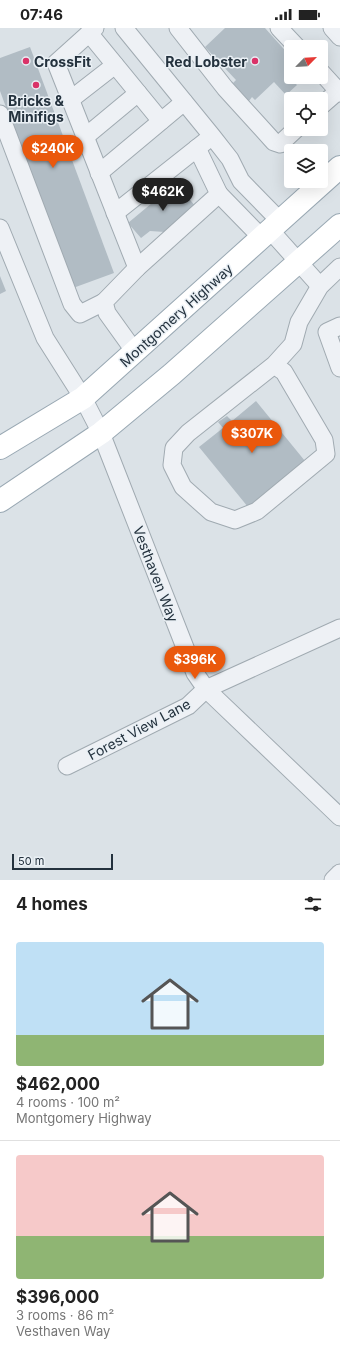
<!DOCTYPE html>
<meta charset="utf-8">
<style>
body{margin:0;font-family:Inter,sans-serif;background:#f6f6f6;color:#222;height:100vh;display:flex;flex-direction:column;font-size:15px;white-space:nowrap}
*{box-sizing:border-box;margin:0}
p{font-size:13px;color:#767676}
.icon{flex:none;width:22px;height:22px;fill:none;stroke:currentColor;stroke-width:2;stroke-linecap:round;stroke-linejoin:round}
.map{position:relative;height:852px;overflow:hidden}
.sheet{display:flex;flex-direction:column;background:#fff;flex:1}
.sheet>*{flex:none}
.needle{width:26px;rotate:66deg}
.tools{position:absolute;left:284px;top:12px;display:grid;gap:8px}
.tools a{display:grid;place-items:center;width:44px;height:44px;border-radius:4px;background:#fff;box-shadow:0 4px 16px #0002;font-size:20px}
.scale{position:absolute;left:12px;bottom:10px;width:101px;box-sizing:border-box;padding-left:4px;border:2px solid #24323e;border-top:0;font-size:11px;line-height:14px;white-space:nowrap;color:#24323e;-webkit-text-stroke:3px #eaf0f5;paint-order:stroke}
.price{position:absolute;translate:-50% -34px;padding:0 9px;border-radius:14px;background:#ea580c;color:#fff;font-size:13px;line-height:26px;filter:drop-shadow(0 1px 2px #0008)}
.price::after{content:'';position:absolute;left:50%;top:24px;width:12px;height:9px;margin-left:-6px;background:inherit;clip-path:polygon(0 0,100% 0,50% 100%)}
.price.on{background:#222;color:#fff}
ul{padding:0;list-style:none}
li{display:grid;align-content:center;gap:8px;height:212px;padding:0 16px}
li+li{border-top:1px solid #e0e0e0}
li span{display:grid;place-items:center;height:124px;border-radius:4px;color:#555}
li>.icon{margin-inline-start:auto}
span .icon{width:72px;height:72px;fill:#fffc;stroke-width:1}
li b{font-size:17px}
h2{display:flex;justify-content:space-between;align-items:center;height:48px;padding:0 16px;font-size:17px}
.status{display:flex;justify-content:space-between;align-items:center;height:28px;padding:0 20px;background:#fff;direction:ltr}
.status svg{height:11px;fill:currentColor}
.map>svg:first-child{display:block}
</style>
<div class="status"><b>07:46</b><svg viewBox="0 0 49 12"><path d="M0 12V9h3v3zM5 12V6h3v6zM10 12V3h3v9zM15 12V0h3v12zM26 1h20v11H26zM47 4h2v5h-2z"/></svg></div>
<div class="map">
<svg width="340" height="852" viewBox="0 0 340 852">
<rect width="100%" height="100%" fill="#dbe2e7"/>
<g fill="#b1bcc4">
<path d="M225,0h40l26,29v9l-7,6 13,13 -11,10 -12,-13 -19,18 -3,-3 -3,4 -16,-18 3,-3 -31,-33z"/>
<path d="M30,19l84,226 -41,15 -73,-197v-33z"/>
<path d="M176,155l20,24 -31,25 -15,-1 -9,7 -13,-15z"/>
<path d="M0,248l6,15 -6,3z"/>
<path d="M256,373l49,60 -57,46 -49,-60 24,-19 -5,-6 9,-6 5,5z"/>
</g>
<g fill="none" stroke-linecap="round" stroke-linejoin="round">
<defs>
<g id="minor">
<path d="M95,0l-39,35 81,205 -33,34 3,11 28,39"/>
<path d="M124,0l88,108 18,23 11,22 39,40"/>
<path d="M178,0l47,60 49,54 6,2 16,-15"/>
<path d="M279,0l18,19"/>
<path d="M332,0l8,9"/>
<path d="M89,5l72,88"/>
<path d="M321,44l19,21"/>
<path d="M70,72l45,-35"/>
<path d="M321,78l17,-15"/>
<path d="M0,86l72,190 8,10 24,-12"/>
<path d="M85,109l53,-44"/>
<path d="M99,145l85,-71"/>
<path d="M219,166l43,44"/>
<path d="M115,185l91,-72"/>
<path d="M0,200l45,110 38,60 18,35 94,240 11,16 134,128"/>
<path d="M270,202l50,56"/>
<path d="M137,240l82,-74 -22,-46"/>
<path d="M340,298l-13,6 13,36"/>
<path d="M274,337l-86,68 -14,15 -2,17 11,22 28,25 24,8 22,-9 69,-57 -2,-14 -40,-68 -10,-7 19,-21 6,-22 21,-36 20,-19"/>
<path d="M67,738l121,-60 18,-17 134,-61"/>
<path d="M333,852l7,-7"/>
</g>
<g id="major">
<path d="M0,420l83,-50 257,-231"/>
<path d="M0,473l101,-68 71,-59 168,-149"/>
</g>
</defs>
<use href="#minor" stroke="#a0aab1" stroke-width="19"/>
<use href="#major" stroke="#99a8b3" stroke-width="24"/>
<use href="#minor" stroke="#eef1f5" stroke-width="17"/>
<use href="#major" stroke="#fff" stroke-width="22"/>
</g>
<g fill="#da3268" stroke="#eaf0f5" stroke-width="1.5">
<circle cx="26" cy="33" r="4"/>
<circle cx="255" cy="33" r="4"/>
<circle cx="36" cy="57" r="4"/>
</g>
<g text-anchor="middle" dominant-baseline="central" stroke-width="3" stroke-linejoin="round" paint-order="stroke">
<g font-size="14" font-weight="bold" fill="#24323e" stroke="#eaf0f5" text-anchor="start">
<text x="34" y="33">CrossFit</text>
<text x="247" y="33" text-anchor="end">Red Lobster</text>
<text x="36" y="72" text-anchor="middle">Bricks &amp;<tspan x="36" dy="16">Minifigs</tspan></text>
</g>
<g font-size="14" fill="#24323e" stroke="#eaf0f5">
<text transform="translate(176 287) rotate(-42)">Montgomery Highway</text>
<text transform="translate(156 546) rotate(69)">Vesthaven Way</text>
<text transform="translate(139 701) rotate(-28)">Forest View Lane</text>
</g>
</g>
</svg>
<div class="tools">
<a><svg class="needle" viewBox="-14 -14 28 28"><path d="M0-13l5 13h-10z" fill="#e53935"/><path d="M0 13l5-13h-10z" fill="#767676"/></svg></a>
<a><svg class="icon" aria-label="locate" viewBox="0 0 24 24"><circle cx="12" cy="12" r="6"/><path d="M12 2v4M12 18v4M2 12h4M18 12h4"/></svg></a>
<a><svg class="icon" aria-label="layers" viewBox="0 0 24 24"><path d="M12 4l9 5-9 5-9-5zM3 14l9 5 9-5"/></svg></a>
</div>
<div class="scale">50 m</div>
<b class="price" style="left:53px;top:141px">$240K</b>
<b class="price on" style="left:163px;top:184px">$462K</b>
<b class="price" style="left:252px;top:426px">$307K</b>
<b class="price" style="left:195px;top:652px">$396K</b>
</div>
<section class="sheet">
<h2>4 homes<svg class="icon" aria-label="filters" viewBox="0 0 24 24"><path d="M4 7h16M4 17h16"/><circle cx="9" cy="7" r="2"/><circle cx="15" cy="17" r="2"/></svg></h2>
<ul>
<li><span style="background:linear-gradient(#bfe0f5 75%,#8fb573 0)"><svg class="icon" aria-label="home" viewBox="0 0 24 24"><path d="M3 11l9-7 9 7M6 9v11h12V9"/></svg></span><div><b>$462,000</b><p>4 rooms · 100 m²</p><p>Montgomery Highway</p></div></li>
<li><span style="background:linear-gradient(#f6c9c9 65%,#8fb573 0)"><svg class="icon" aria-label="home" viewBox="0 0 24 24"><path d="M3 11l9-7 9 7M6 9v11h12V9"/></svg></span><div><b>$396,000</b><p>3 rooms · 86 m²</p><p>Vesthaven Way</p></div></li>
</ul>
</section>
